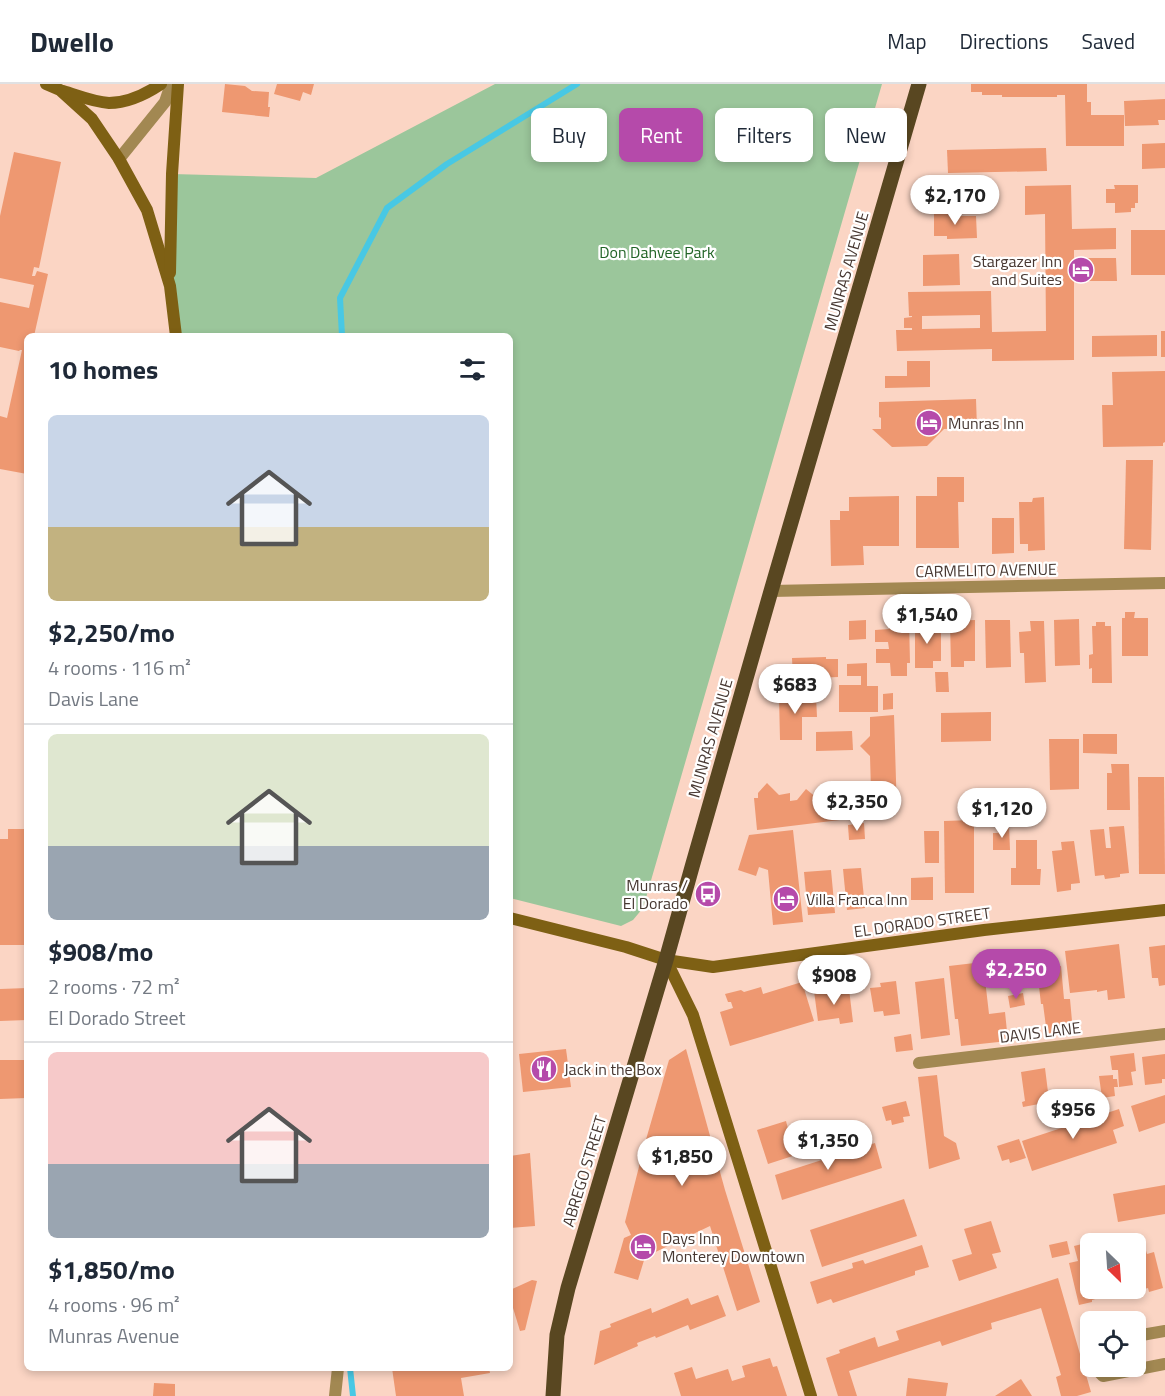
<!DOCTYPE html>
<meta charset="utf-8">
<style>
body{margin:0;font-family:"Titillium Web",sans-serif;background:#f6f6f7;color:#1f2937;height:100vh;display:flex;flex-direction:column;font-size:22px;white-space:nowrap}
*{box-sizing:border-box;margin:0}
p{font-size:20px;color:#747a83}
.icon{flex:none;width:33px;height:33px;fill:none;stroke:currentColor;stroke-width:2;stroke-linecap:round;stroke-linejoin:round}
.map{position:relative;flex:1;overflow:hidden}
.drawer{position:absolute;left:24px;top:249px;width:489px;height:1038px;display:flex;flex-direction:column;background:#fff;border-radius:9px;box-shadow:0 3px 9px #0003}
.drawer>*{flex:none}
.top-card{position:absolute;left:531px;top:24px;width:543px;height:54px;display:flex;gap:12px}
.needle{width:39px;rotate:155deg}
.tools{position:absolute;left:1080px;top:1149px;display:grid;gap:12px}
.tools a{display:grid;place-items:center;width:66px;height:66px;border-radius:9px;background:#fff;box-shadow:0 3px 9px #0003;font-size:30px}
.price{position:absolute;translate:-50% -51px;padding:0 14px;border-radius:21px;background:#fff;color:#222;font-size:20px;line-height:39px;filter:drop-shadow(0 2px 3px #0008)}
.price::after{content:'';position:absolute;left:50%;top:36px;width:18px;height:14px;margin-left:-9px;background:inherit;clip-path:polygon(0 0,100% 0,50% 100%)}
.price.on{background:#b54aaa;color:#fff}
ul{padding:0;list-style:none}
li{display:grid;align-content:center;gap:12px;height:318px;padding:0 24px}
li+li{border-top:2px solid #e0e1e3}
li span{display:grid;place-items:center;height:186px;border-radius:9px;color:#555}
li>.icon{margin-inline-start:auto}
span .icon{width:108px;height:108px;fill:#fffc;stroke-width:1}
li b{font-size:26px}
h2{display:flex;justify-content:space-between;align-items:center;height:72px;padding:0 24px;font-size:26px}
.tag{padding:0 21px;border-radius:9px;background:#fff;box-shadow:0 3px 9px #0003;font-size:21px;line-height:54px}
.tag.on{background:#b54aaa;color:#fff}
header{display:flex;align-items:center;gap:36px;box-sizing:border-box;height:84px;padding:0 30px;background:#fff;border-bottom:2px solid #e0e1e3}
header strong{font-size:28px}
nav{display:flex;gap:33px;margin-inline-start:auto;font-size:21px}
.map>svg:first-child{display:block}
</style>
<header>
<strong>Dwello</strong>
<nav><a>Map</a><a>Directions</a><a>Saved</a></nav>
</header>
<div class="map">
<svg width="1165" height="1312" viewBox="0 0 1165 1312">
<rect width="100%" height="100%" fill="#fbd5c4"/>
<path fill="#9bc69b" d="M495,0h387l-239,824 -10,12 -12,6 -111,-28v-562h-334l-6,-50 2,-112 144,4z"/>
<g fill="none" stroke-linecap="round" stroke-linejoin="round">
<g stroke="#48c8e4" stroke-width="6">
<path d="M342,252l-2,-38 47,-90 60,-44 130,-80"/>
<path d="M350,1284l3,28"/>
</g>
</g>
<g fill="#ee9871" fill-rule="evenodd">
<path d="M225,0l20,2 7,5 17,1 -1,15h2l-1,10 -47,-5z"/>
<path d="M277,0h37l-3,11 -8,-3 -3,9 -26,-7z"/>
<path d="M971,0h116v18h4v13h33v31h-58l-1,-51h-8v2h-55v-2h-20v-3h-11z"/>
<path d="M1165,15v21h-7l1,5 -34,1 -1,-25z"/>
<path d="M1165,59v25l-23,1v-25z"/>
<path d="M1046,64l1,23 -99,2 -1,-23z"/>
<path d="M14,68l47,10 -22,106 -5,-1 -2,9h3l2,-5 11,3 -14,62h-7v138l-27,-5v-53l7,2 15,-68h-2l-1,1 -19,-4v-45l29,6 5,-23 -34,-7v-62z"/>
<path d="M1071,101l1,44 44,-1v21l-42,1v8h42l1,23h-43v79l-82,1v-12l-95,2 -1,-21h16v-2h-8v-10l8,-1v-1h-3l-1,-24 83,-1 1,41 54,-1 -1,-117 -20,1v-29zM980,231v13l-58,1v-13z"/>
<path d="M1114,101h24v18h-3v5h-4v4l-16,1v-10h-9v-14h9z"/>
<path d="M959,129v3h17l1,22 -30,1v-3h-13v-22z"/>
<rect x="1131" y="146" width="34" height="45"/>
<path d="M959,170l1,31 -37,1v-31z"/>
<rect x="1161" y="247" width="4" height="26"/>
<path d="M1157,251v21l-65,1v-21z"/>
<path d="M907,277h23v26l-45,1v-12h22z"/>
<path d="M1165,287v71l-2,1v3l-60,1 -1,-42h11l-1,-33z"/>
<path d="M976,315l1,29 -33,1 -17,17 -35,1 -20,-18h9v-11l-2,-1v-15z"/>
<path d="M1126,376h27l-2,90 -27,-1z"/>
<path d="M937,393h27v25h-6l1,46h-43v-52h21z"/>
<path d="M899,412v50h-36l1,19 -33,1 -1,-46h10v-9h9v-14z"/>
<path d="M1044,413l1,53 -17,1v-7h-8l-1,-42h13l1,-4z"/>
<path d="M992,434h22v35l-22,1z"/>
<path d="M1125,528h10l-1,6h14v38h-26v-38h3z"/>
<path d="M889,535h20l1,44h-3v13h-16l-1,-13h-14v-14h13l-1,-7h-13v-12l14,-1z"/>
<path d="M1079,535l1,46 -25,1 -1,-46z"/>
<path d="M866,536v19l-17,1v-19z"/>
<path d="M975,536v41h-11v6h-13l-1,-46z"/>
<path d="M985,536h25l1,47 -25,1z"/>
<path d="M915,537h15v5h11v35h-8v7h-18z"/>
<path d="M1030,537h14l2,61 -21,1 -1,-30h-4l-1,-21 12,-1z"/>
<path d="M1096,538h9v4h6l1,57h-20v-15l-3,1v-14l4,-1 -1,-28h4z"/>
<path d="M826,573v2h12v18l-45,2 -1,-21z"/>
<path d="M867,579v23h11v26h-39v-27h22v-9h-14v-12z"/>
<path d="M935,588h13l1,20h-13z"/>
<path d="M893,609v16l-10,1v-16z"/>
<path d="M816,612l1,21h-15v23h-22l-1,-43z"/>
<path d="M991,628v29l-50,1v-29z"/>
<path d="M894,631l3,98 -140,17 -3,-32h4v-5l9,-10 12,12 11,-2v8l7,-1 9,-11 11,9 54,-7 -1,-35 -10,-10 10,-10v-19z"/>
<path d="M852,647l1,19 -37,1v-19z"/>
<path d="M1083,650h34v20l-34,-1z"/>
<path d="M1049,655h30v50l-29,1z"/>
<path d="M1111,680h18l1,46h-23v-37h5z"/>
<path d="M1138,693h26l1,97h-26z"/>
<path d="M974,736v73h-29l-1,-72z"/>
<path d="M864,739l1,16 -16,1 -1,-15z"/>
<path d="M998,741h11l1,25h-17v-17h5z"/>
<path d="M1124,742l5,47 -9,1v3l-15,2 -1,-4 -9,1 -5,-46 14,-1 2,19h5l-2,-21z"/>
<path d="M8,745h19v46h-2l2,70h-27v-106h8z"/>
<path d="M793,746l10,92 -30,3 -5,-55 -9,-3 -3,9 -18,-6 11,-35z"/>
<path d="M924,747h15v32h-14z"/>
<path d="M1016,756h21v29h4l-1,16h-29v-17h5z"/>
<path d="M1074,757l6,42 -9,1v6l-14,2 -5,-41 10,-1 -1,-8z"/>
<path d="M861,784l4,40 -18,2 -4,-41z"/>
<path d="M831,786l4,43 -27,2 -4,-43z"/>
<path d="M933,793v23h-22v-22z"/>
<path d="M1119,860l6,54 -17,2 -1,-10 -10,2v-2l-27,3 -5,-42z"/>
<path d="M1165,861v40l-6,1 -1,-8h-6l-3,-31z"/>
<path d="M983,878l6,52 16,-2 3,29 -47,5 -3,-27h-3l-6,-53z"/>
<path d="M1061,882l3,33h6l3,33 -26,2 -4,-30h-2l-4,-35z"/>
<path d="M944,894l6,57 -29,4 -6,-57z"/>
<path d="M896,897l4,33 -16,2 -1,-5 -9,1 -4,-24 11,-1 -1,-4z"/>
<path d="M802,898l12,39 -84,25 -10,-34 13,-4 -2,-6h-3l-3,-8 16,-4 3,2 17,-5 2,7z"/>
<path d="M27,904v32l-27,1v-32z"/>
<path d="M829,905l1,5 9,-1v-3l10,-1 4,33 -13,2 -1,-6 -21,3 -4,-30z"/>
<path d="M1023,909l2,12 -15,3 -2,-12z"/>
<path d="M911,950l2,16 -17,2 -2,-15z"/>
<path d="M566,965l5,38 -48,5 -4,-38z"/>
<path d="M686,965l39,141 35,112 -23,9 -27,-85 -65,31 -7,23 -24,-7 10,-35 7,-3 -6,-13 20,-79 24,-83z"/>
<path d="M1134,969l2,18 -5,1 2,13 -14,2 -1,-17h-6l-2,-14z"/>
<path d="M1165,970v25h-3v4l-17,2 -3,-28z"/>
<path d="M0,976h27v38l-27,1z"/>
<path d="M1045,984l4,32 -10,2v2l-16,3 -1,-5 3,-1 -4,-29z"/>
<path d="M937,991l7,61 12,7 4,16 -31,10 -11,-92z"/>
<path d="M1113,991v4h4l1,8h-4l1,9 -13,2 -3,-22z"/>
<path d="M1165,1011v28l-26,9 -8,-26z"/>
<path d="M906,1017l4,15 -7,1 1,5 -12,3 -1,-5 -5,1 -4,-14z"/>
<path d="M1119,1025l5,17 -11,4 4,13 -85,28 -10,-30z"/>
<path d="M786,1037l5,19 6,-2 5,15 -34,11 -11,-34z"/>
<path d="M1019,1055l7,19 -16,5 -1,-4 -7,2 -5,-15z"/>
<path d="M875,1059l7,25 -100,32 -7,-25z"/>
<path d="M530,1069l5,73 -25,2v-72z"/>
<path d="M1165,1101v29l-47,8 -5,-28z"/>
<path d="M904,1115l13,37 -95,31 -12,-37z"/>
<path d="M991,1137l10,31 -9,2 5,14 -38,13 -7,-21 20,-6 -8,-25z"/>
<path d="M1067,1157l3,13 -18,4 -3,-13z"/>
<path d="M1094,1157v3h-4v44h18l1,7 -17,5v2l-13,3 -10,-42 9,-2 -4,-15z"/>
<path d="M922,1161l7,22 -14,4v4l-82,28 -2,-4 -14,5 -7,-22 43,-14 -1,-5 11,-3 2,4z"/>
<path d="M1145,1163l2,7 7,-2 9,36 -14,4 -1,-4 -4,1 -2,-6 -6,1v-34z"/>
<path d="M1058,1194l33,114 -14,4h-16l-5,-19 5,-2 -20,-67 -50,15 1,6 -50,17 -2,-5 -91,30 8,25h-19l-12,-38 14,-5 -1,-3 36,-13 3,10 21,-7 -3,-9z"/>
<path d="M532,1196l5,1 -12,49 -5,1 -10,-33v-8z"/>
<path d="M718,1211l8,21 -36,14 -2,-5 -32,13 -1,-2 -18,7 1,3 -44,19 6,-34 11,-4 -1,-3 41,-16 1,5 36,-15 3,7z"/>
<path d="M770,1274l3,9 4,-1 10,30h-106l-7,-23 18,-6 4,12 32,-10 4,12 13,-4 -3,-11z"/>
<path d="M392,1284h97l1,5 -29,5 3,18h-68z"/>
<path d="M908,1294l40,5 -2,13h-40z"/>
<path d="M1021,1295l11,17h-37z"/>
<path d="M154,1299l21,1v12h-22z"/>
</g>
<g fill="none" stroke-linecap="round" stroke-linejoin="round">
<g stroke="#a28852" stroke-width="12">
<path d="M119,75l46,-57 6,-18"/>
<path d="M771,507l394,-8"/>
<path d="M919,979l246,-29"/>
<path d="M1136,1252l29,-5"/>
<path d="M1097,1282l1,5 5,5 62,-12"/>
<path d="M335,1312l3,-28"/>
</g>
<g stroke="#7e6014" stroke-width="12">
<path d="M46,0l14,6 32,29 27,40 28,51 23,76 6,50"/>
<path d="M63,7c14,4 30,11 46,12 18,0 37,-9 52,-19"/>
<path d="M170,189l2,-99 6,-90"/>
<path d="M510,834l116,29 40,13 47,7 271,-37 181,-20"/>
<path d="M666,876l27,55 118,381"/>
</g>
<path stroke="#594721" stroke-width="15" d="M553,1312l4,-61 11,-47 98,-328 26,-93 79,-276 148,-507"/>
</g>
<defs>
<symbol id="hotel-disc" viewBox="-11 -11 22 22"><circle r="9.5" fill="#b54aaa" stroke="#fff"/><path d="M-6-4.5h1.5V1H6V5H4.5V3h-9V5H-6ZM-4 0a1.8 1.8 0 1 1 3.6 0ZM.5 0V-2.5h3Q6-2.5 6 0Z" fill="#fff"/></symbol>
<symbol id="bus-disc" viewBox="-11 -11 22 22"><circle r="9.5" fill="#b54aaa" stroke="#fff"/><path d="M-5-6H5V4H4V6H2V4H-2V6H-4V4H-5ZM-3.5-4V0h7V-4ZM-3.5 1.2v1.5H-2V1.2ZM2 1.2v1.5H3.5V1.2Z" fill="#fff"/></symbol>
<symbol id="restaurant-disc" viewBox="-11 -11 22 22"><circle r="9.5" fill="#b54aaa" stroke="#fff"/><path d="M-5-6h1v4h1v-4h1v4h1v-4h1v5L-1.5 .5V6h-2V.5L-5-1ZM5-6V6H3V1.5H1.5Q1.5-4 5-6Z" fill="#fff"/></symbol>
</defs>
<g fill-rule="evenodd">
<use href="#hotel-disc" x="1066" y="171" width="30" height="30"/>
<use href="#hotel-disc" x="914" y="324" width="30" height="30"/>
<use href="#bus-disc" x="693" y="795" width="30" height="30"/>
<use href="#hotel-disc" x="771" y="800" width="30" height="30"/>
<use href="#restaurant-disc" x="529" y="970" width="30" height="30"/>
<use href="#hotel-disc" x="628" y="1148" width="30" height="30"/>
</g>
<g text-anchor="middle" dominant-baseline="central" stroke-width="4.5" stroke-linejoin="round" paint-order="stroke">
<g font-size="16" fill="#216426" stroke="#fff">
<text x="657" y="168">Don Dahvee Park</text>
</g>
<g font-size="16" fill="#473832" stroke="#fff" text-anchor="start">
<text x="1062" y="177" text-anchor="end">Stargazer Inn<tspan x="1062" dy="18">and Suites</tspan></text>
<text x="948" y="339">Munras Inn</text>
<text x="688" y="801" text-anchor="end">Munras /<tspan x="688" dy="18">El Dorado</tspan></text>
<text x="806" y="815">Villa Franca Inn</text>
<text x="564" y="985">Jack in the Box</text>
<text x="662" y="1154">Days Inn<tspan x="662" dy="18">Monterey Downtown</tspan></text>
</g>
<g font-size="16" fill="#473832" stroke="#fff">
<text transform="translate(846 187) rotate(-74)">MUNRAS AVENUE</text>
<text transform="translate(986 486) rotate(-1)">CARMELITO AVENUE</text>
<text transform="translate(710 654) rotate(-74)">MUNRAS AVENUE</text>
<text transform="translate(922 838) rotate(-8)">EL DORADO STREET</text>
<text transform="translate(1040 948) rotate(-7)">DAVIS LANE</text>
<text transform="translate(584 1087) rotate(-73)">ABREGO STREET</text>
</g>
</g>
</svg>
<div class="tools">
<a><svg class="needle" viewBox="-14 -14 28 28"><path d="M0-13l5 13h-10z" fill="#e53935"/><path d="M0 13l5-13h-10z" fill="#747a83"/></svg></a>
<a><svg class="icon" aria-label="locate" viewBox="0 0 24 24"><circle cx="12" cy="12" r="6"/><path d="M12 2v4M12 18v4M2 12h4M18 12h4"/></svg></a>
</div>
<b class="price" style="left:955px;top:142px">$2,170</b>
<b class="price" style="left:927px;top:561px">$1,540</b>
<b class="price" style="left:795px;top:631px">$683</b>
<b class="price" style="left:857px;top:748px">$2,350</b>
<b class="price" style="left:1002px;top:755px">$1,120</b>
<b class="price on" style="left:1016px;top:916px">$2,250</b>
<b class="price" style="left:834px;top:922px">$908</b>
<b class="price" style="left:1073px;top:1056px">$956</b>
<b class="price" style="left:828px;top:1087px">$1,350</b>
<b class="price" style="left:682px;top:1103px">$1,850</b>
<div class="top-card">
<a class="tag">Buy</a>
<a class="tag on">Rent</a>
<a class="tag">Filters</a>
<a class="tag">New</a>
</div>
<section class="drawer">
<h2>10 homes<svg class="icon" aria-label="filters" viewBox="0 0 24 24"><path d="M4 7h16M4 17h16"/><circle cx="9" cy="7" r="2"/><circle cx="15" cy="17" r="2"/></svg></h2>
<ul>
<li><span style="background:linear-gradient(#c9d6e8 60%,#c2b280 0)"><svg class="icon" aria-label="home" viewBox="0 0 24 24"><path d="M3 11l9-7 9 7M6 9v11h12V9"/></svg></span><div><b>$2,250/mo</b><p>4 rooms · 116 m²</p><p>Davis Lane</p></div></li>
<li><span style="background:linear-gradient(#dfe7d0 60%,#9aa5b1 0)"><svg class="icon" aria-label="home" viewBox="0 0 24 24"><path d="M3 11l9-7 9 7M6 9v11h12V9"/></svg></span><div><b>$908/mo</b><p>2 rooms · 72 m²</p><p>El Dorado Street</p></div></li>
<li><span style="background:linear-gradient(#f6c9c9 60%,#9aa5b1 0)"><svg class="icon" aria-label="home" viewBox="0 0 24 24"><path d="M3 11l9-7 9 7M6 9v11h12V9"/></svg></span><div><b>$1,850/mo</b><p>4 rooms · 96 m²</p><p>Munras Avenue</p></div></li>
</ul>
</section>
</div>
